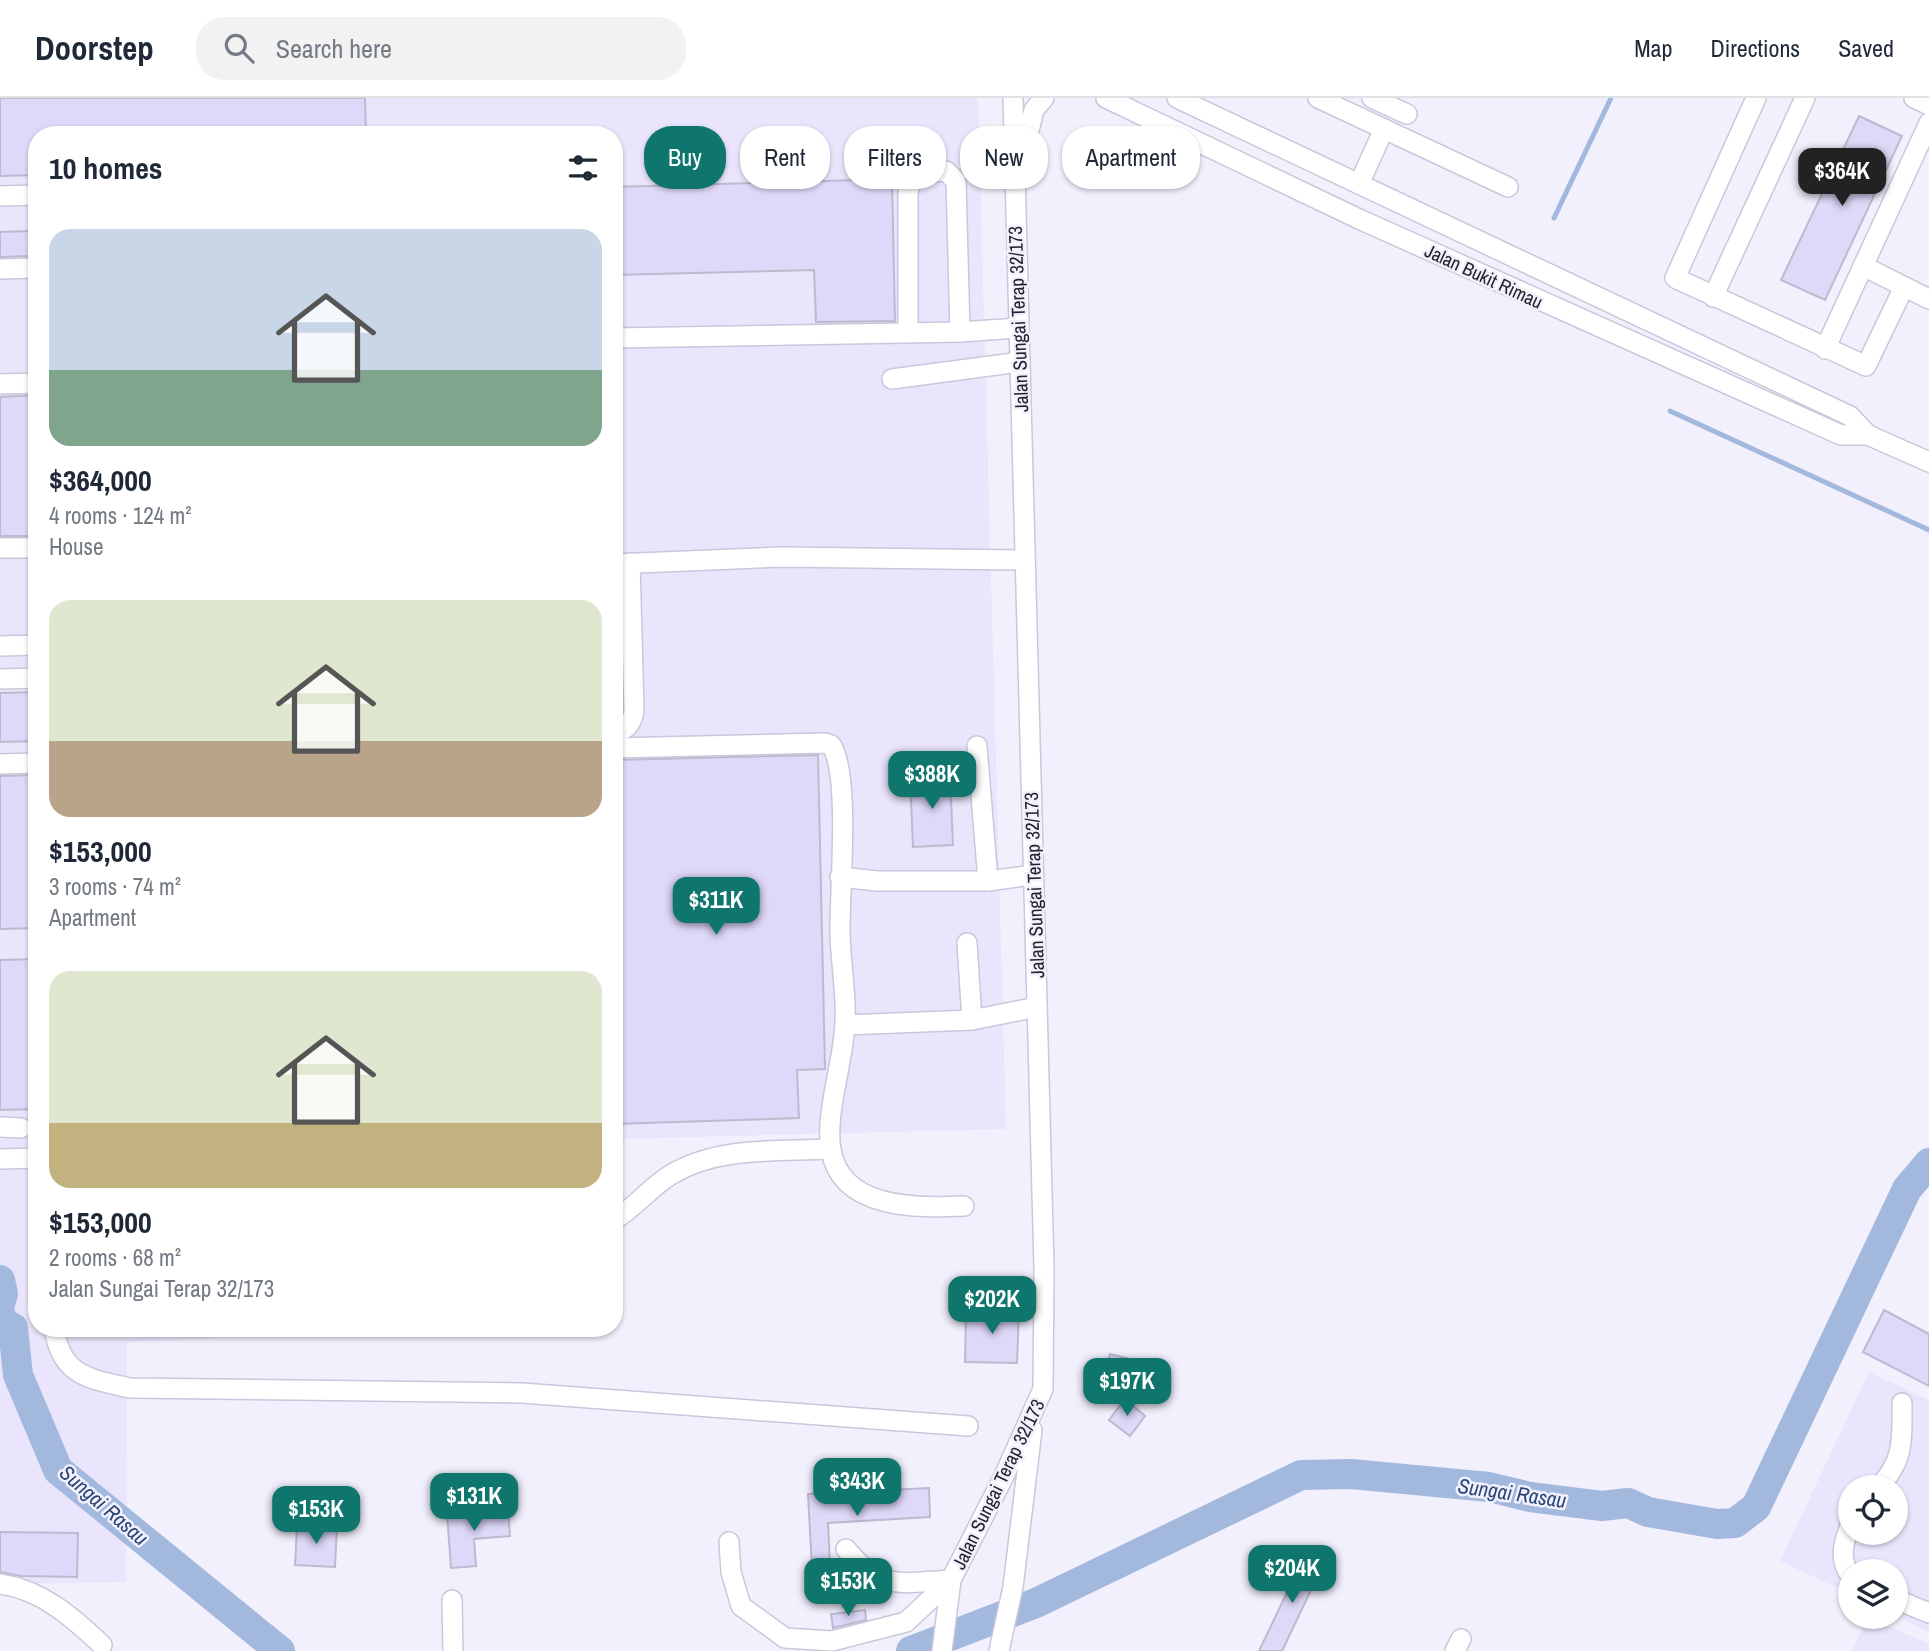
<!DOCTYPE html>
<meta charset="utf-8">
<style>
body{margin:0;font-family:"Archivo Narrow",sans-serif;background:#f2f2f3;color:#1f2937;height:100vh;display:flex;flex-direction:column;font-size:26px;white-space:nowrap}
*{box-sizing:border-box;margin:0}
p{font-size:23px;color:#747a83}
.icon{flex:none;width:38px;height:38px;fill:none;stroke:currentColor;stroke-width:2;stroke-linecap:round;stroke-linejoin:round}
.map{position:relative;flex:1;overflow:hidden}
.panel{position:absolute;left:28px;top:28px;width:595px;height:1211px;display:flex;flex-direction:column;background:#fff;border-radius:28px;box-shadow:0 2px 5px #0004}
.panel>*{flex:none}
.banner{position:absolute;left:644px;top:28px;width:665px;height:63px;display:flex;gap:14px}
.buttons{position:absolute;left:1838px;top:1377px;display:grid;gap:14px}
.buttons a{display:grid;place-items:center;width:70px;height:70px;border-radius:50%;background:#fff;box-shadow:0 2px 5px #0004;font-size:35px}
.price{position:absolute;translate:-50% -60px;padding:0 16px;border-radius:14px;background:#0f766e;color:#fff;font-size:23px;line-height:46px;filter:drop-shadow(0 2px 4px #0008)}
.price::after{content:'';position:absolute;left:50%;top:42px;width:21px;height:16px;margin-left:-10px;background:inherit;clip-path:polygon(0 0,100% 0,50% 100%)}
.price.active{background:#222;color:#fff}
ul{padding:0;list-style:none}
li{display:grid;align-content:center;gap:14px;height:371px;padding:0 21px}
li span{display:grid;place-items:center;height:217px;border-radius:21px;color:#555}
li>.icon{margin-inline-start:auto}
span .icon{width:126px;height:126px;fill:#fffc;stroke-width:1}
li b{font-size:30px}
h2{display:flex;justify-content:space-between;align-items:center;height:84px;padding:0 21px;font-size:30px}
.chip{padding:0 24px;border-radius:28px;background:#fff;box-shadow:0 2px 5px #0004;font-size:24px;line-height:63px}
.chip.active{background:#0f766e;color:#fff}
header{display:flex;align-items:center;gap:42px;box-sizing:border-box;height:98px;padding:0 35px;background:#fff;border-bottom:2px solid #e0e1e3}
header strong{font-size:33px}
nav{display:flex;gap:38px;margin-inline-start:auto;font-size:24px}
.search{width:490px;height:63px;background:#f2f2f3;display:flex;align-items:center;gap:18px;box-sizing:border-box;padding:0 24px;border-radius:28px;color:#747a83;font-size:26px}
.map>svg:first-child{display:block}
</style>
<header>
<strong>Doorstep</strong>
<div class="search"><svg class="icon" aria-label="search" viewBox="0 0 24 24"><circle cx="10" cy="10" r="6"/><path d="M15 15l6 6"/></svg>Search here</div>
<nav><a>Map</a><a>Directions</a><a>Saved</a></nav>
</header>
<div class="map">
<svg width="1929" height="1553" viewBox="0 0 1929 1553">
<rect width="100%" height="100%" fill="#f2f0fd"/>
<g fill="#eae5fc" fill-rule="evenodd">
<path d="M0,0h978l28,1031 -392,10v-1004h-577v1193h409l-319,14 -1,240 -126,2z"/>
<path d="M1869,1274l60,28v232l-34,-16v-44h-45v22l-70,-33zM1850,1390h45v45h-45z"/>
<path d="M1868,1519l61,27v7h-77z"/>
</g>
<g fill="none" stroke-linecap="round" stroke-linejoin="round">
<g stroke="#a2b9dd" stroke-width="5">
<path d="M1554,120l57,-120"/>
<path d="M1670,313l259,119"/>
</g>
<g stroke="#a2b9dd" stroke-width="30">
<path d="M0,1182l3,14 -3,10"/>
<path d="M0,1215l3,10 10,5 5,47 40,95 222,181"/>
<path d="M911,1553l125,-48 265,-128 50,-1 138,13 41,10 72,9 26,-3 20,9 69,12 18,-1 21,-16 151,-318 22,-26"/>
</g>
</g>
<g fill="#dfd8f9" stroke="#beb9ce" stroke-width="2">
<path d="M0,0h365l1,37h-329v40l-37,1z"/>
<path d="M1859,18l43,20 -77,164 -44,-20z"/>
<path d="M892,81l3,142 -79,1 -2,-52 -200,5v-88z"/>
<path d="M29,133v25l-29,1v-25z"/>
<path d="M37,297v141h-37v-139z"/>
<path d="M37,594v49l-37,1v-49z"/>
<path d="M818,657l7,314 -28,1 2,48 -185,6v-364z"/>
<path d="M37,677v153l-37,1v-153z"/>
<path d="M950,677l3,70 -40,2 -3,-70z"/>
<path d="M37,861v150l-37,1v-150z"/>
<path d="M966,1211l53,1 -2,53 -52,-1z"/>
<path d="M1884,1212l45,24v52l-66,-34z"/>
<path d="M1110,1256l20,5 -4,17 -21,-5z"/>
<path d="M1125,1301l20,17 -15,20 -21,-16z"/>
<path d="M929,1390l1,29 -102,6 3,63 -18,1 -5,-93z"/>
<path d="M508,1411l2,27 -36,3 2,27 -25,2 -4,-55z"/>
<path d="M297,1427l40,2 -2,40 -40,-2z"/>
<path d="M0,1434l78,1 -1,44 -56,-1 -21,-4z"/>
<path d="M1305,1457l19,8 -42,88h-23z"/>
<path d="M865,1512l1,10 -33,8 -2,-14z"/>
</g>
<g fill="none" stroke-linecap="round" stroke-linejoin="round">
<defs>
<g id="minor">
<path d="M1106,0l253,121 482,216h27"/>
<path d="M1177,0l673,318 18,19 61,27"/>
<path d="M1318,0l190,89"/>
<path d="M1372,0l35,16"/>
<path d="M1756,0l-81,180 191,88 38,-79"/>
<path d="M1914,0l15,7"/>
<path d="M1022,61l12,-49 10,-12"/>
<path d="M1359,86l25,-55"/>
<path d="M0,98l37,-1"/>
<path d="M1863,168l66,33"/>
<path d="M0,171l37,-1"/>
<path d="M1713,199l92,-199"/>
<path d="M908,235v-140l5,-19 33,-3 10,10 4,151"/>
<path d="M614,240l346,-6 59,-4"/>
<path d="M1825,251l104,-226"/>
<path d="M892,281l128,-17"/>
<path d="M0,286l37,-1"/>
<path d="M0,450h37"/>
<path d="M614,466l168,-7 243,3"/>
<path d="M0,548l37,-1"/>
<path d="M0,581l37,-1"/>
<path d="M614,634c13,-1 18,-9 20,-21l-4,-148"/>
<path d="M614,650l211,-5 6,2c20,28 8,150 9,189 1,33 8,68 4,101 -3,33 -19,83 -13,115 10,60 87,58 133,56"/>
<path d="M0,666l37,-1"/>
<path d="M840,779l38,4h110l-11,-135"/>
<path d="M988,783l45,-6"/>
<path d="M967,845l5,77"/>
<path d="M845,927l127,-5 65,-13"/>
<path d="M0,1029l21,1"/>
<path d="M0,1061l37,-1"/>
<path d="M614,1122c22,-13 36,-33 58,-46 47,-28 107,-22 159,-25"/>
<path d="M54,1230c7,48 35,51 76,60l392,5 446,33"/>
<path d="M1878,1390c27,-28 24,-49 24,-85"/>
<path d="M1850,1428c-7,18 -11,33 0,49"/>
<path d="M729,1444l2,30 10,34 44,32 47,3 74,-19 45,-42"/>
<path d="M846,1451c35,42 53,34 105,31"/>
<path d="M0,1486c42,6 72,33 102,61"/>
<path d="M1895,1501l34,14"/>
<path d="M452,1502l1,51"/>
<path d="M942,1553l9,-71 53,-104 39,-87 1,-121 -31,-1170"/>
<path d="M999,1553l14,-64 19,-157"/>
<path d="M1455,1553l6,-12"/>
</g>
</defs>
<use href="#minor" stroke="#cbc6db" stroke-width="22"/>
<use href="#minor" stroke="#fff" stroke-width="19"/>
</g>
<g text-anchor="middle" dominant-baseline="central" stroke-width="5" stroke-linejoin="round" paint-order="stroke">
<g font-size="19" fill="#24222a" stroke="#f2f0fd">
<text transform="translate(1484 178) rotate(25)">Jalan Bukit Rimau</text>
<text transform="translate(1018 221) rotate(-92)">Jalan Sungai Terap 32/173</text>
<text transform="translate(1034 787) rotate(-92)">Jalan Sungai Terap 32/173</text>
<text transform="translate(998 1386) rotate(-64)">Jalan Sungai Terap 32/173</text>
</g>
<g font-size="21" font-style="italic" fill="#2a4675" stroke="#f2f0fd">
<text transform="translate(1512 1395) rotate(8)">Sungai Rasau</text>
<text transform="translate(104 1407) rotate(41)">Sungai Rasau</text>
</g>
</g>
</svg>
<div class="buttons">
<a><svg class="icon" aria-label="locate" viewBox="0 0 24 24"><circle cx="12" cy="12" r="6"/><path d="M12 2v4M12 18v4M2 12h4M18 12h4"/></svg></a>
<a><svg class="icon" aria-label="layers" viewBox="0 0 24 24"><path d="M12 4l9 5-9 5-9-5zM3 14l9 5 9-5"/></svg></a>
</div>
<b class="price active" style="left:1842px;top:110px">$364K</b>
<b class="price" style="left:932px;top:713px">$388K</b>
<b class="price" style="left:716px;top:839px">$311K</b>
<b class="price" style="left:992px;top:1238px">$202K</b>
<b class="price" style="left:1127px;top:1320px">$197K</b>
<b class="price" style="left:857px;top:1420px">$343K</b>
<b class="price" style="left:474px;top:1435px">$131K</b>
<b class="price" style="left:316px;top:1448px">$153K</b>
<b class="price" style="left:1292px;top:1507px">$204K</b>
<b class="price" style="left:848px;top:1520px">$153K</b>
<div class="banner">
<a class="chip active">Buy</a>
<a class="chip">Rent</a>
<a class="chip">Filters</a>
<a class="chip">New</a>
<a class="chip">Apartment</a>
</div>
<section class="panel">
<h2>10 homes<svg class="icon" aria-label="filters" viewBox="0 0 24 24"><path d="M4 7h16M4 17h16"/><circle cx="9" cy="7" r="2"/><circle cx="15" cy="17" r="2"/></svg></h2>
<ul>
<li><span style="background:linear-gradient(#c9d6e8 65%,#7fa58c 0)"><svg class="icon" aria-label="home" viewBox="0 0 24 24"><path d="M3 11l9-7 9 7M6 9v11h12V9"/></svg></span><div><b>$364,000</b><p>4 rooms · 124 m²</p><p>House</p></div></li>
<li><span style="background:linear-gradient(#dfe7d0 65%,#b9a48a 0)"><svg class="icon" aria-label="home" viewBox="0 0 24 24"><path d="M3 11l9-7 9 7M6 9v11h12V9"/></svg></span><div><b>$153,000</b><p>3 rooms · 74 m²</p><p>Apartment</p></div></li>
<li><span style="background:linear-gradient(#dfe7d0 70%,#c2b280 0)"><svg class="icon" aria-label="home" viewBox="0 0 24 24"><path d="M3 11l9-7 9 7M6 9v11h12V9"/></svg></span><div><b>$153,000</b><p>2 rooms · 68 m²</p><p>Jalan Sungai Terap 32/173</p></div></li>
</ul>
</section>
</div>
